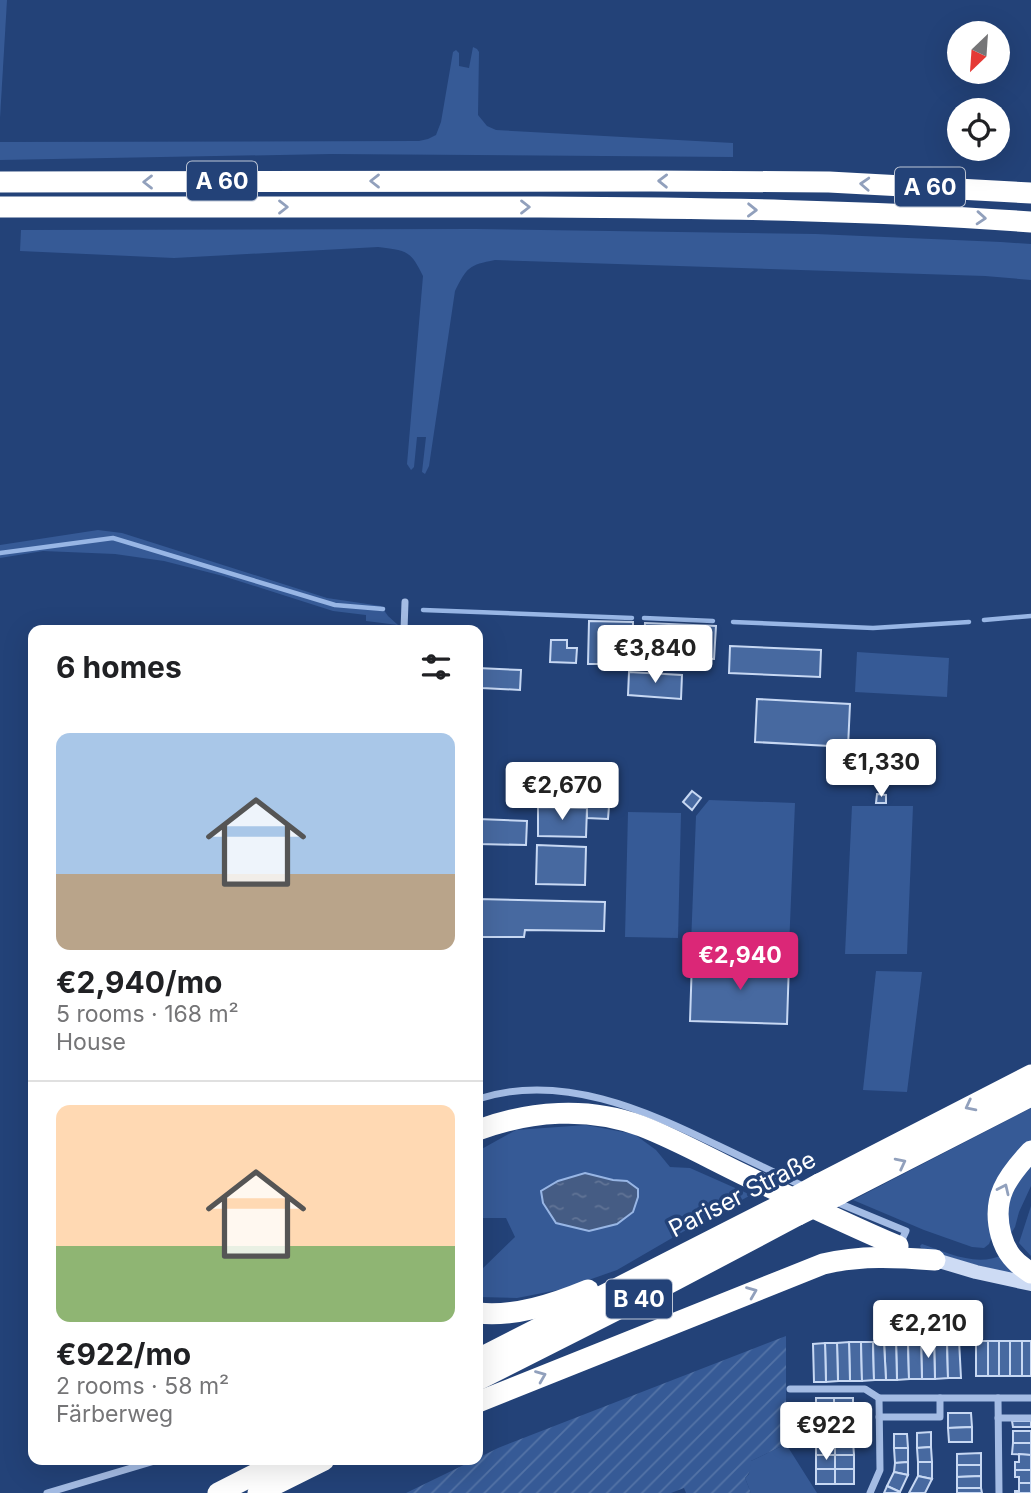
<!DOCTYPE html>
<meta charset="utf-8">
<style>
body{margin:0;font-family:Inter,sans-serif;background:#f6f6f6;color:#202124;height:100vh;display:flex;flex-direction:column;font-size:26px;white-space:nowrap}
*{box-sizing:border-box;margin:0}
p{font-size:23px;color:#757577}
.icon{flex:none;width:38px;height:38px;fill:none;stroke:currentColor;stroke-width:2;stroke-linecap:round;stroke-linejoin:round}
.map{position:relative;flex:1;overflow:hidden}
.drawer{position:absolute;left:28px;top:625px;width:455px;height:840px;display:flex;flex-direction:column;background:#fff;border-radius:14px;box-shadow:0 7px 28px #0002}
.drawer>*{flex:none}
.needle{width:46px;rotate:205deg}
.controls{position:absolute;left:947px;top:21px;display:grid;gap:14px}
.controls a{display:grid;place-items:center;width:63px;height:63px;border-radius:50%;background:#fff;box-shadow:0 7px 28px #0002;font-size:35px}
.price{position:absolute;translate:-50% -60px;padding:0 16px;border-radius:7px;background:#fff;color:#222;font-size:23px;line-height:46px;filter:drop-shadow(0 2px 4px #0008)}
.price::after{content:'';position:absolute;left:50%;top:42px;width:21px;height:16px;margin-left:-10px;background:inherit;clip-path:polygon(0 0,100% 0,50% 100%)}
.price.active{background:#db2777;color:#fff}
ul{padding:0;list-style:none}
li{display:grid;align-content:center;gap:14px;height:371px;padding:0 28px}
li+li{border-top:2px solid #e0e0e0}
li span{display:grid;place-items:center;height:217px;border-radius:14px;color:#555}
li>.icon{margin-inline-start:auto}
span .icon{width:126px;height:126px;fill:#fffc;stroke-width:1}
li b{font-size:30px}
h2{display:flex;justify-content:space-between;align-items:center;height:84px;padding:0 28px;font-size:30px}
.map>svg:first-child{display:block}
</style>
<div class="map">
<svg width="1031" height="1493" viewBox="0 0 1031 1493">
<defs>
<pattern id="garden-furrows" width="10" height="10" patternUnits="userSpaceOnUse" patternTransform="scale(1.75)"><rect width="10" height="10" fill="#365a96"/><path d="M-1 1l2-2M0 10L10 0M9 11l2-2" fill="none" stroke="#5473a6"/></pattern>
<pattern id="water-ripples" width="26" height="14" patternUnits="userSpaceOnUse" patternTransform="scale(1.75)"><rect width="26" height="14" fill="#455c84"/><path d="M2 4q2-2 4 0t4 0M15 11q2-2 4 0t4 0" fill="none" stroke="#617496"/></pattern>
</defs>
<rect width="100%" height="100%" fill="#234278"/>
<g fill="#365a96">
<path d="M0,0h7l-7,118z"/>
<path d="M473,47l4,2 2,3 -1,63 9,11 9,4 237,13v14l-402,-3 -331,6v-18l419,-1 9,-2 8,-4 5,-13 12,-70 3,-2 3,3v13l10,2z"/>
<path d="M475,229l341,5 185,8 30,2v36l-46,-4 -490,-16c-26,5 -28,7 -40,31l-26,175 -4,8 -3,-2 4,-35h-9l-3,30 -3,3 -4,-6 16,-188c-13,-27 -17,-25 -45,-29l-204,11 -154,-7 1,-21z"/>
<path d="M98,530l24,3 205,65 54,8 7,10 10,9 -32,-4v-6l-33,-4 -110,-35 -59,-15 -49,-7 -72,-3 -43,7v-13z"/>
<path d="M857,652l92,6 -2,39 -92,-5z"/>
<path d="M709,800l86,3 -6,144 -98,-3 5,-128z"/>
<path d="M852,806h61l-6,148h-62z"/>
<path d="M628,812l53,1 -3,125 -53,-1z"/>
<path d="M876,971l46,1 -15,120 -44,-2z"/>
<path d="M1031,1108v33l-42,103 -5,4 -12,-1 -48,-17 -71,-30z"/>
<path d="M586,1125l48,9 22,16 14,17 20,1 61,27 -72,39 -62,36 -54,19 -46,9 -39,-1v-24l37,-36 -9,-19h-23l-5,-11v-56l38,-21z"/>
<path d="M1031,1159v27l-12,26 -4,15 -6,10 -7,-24z"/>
<path d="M1031,1206v50l-12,-13z"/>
<path d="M922,1244c26,9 54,23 81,11l13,20 -51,-13 -44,-14 -1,-2z"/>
<path d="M786,1444l31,49h-66l-6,-15 4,-4 2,-13z"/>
</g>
<path fill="url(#garden-furrows)" d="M786,1336v108l-35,17c0,7 0,11 -6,17l6,15h-65l-2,-5 -13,5h-265l68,-33h4v-2l20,-10z"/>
<path fill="url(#water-ripples)" stroke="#98b6e5" stroke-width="2" d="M585,1173l28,7 14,1 11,8v8l-5,15 -16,12 -28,7 -33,-8 -13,-20 -2,-12 17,-10z"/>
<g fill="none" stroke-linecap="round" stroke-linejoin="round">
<g stroke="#98b6e5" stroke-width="4.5">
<path d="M0,553l113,-15 222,67 48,4"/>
<path d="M423,610l209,8"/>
<path d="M644,618l69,3"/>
<path d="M984,620l47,-4"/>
<path d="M733,622l140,6 96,-6"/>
</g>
</g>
<g fill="#4769a0" stroke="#c7d8f3" stroke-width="2">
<path d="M589,621l44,1v18h-16v24h-29z"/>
<path d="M645,623l71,3 -2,33 -71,-3z"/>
<path d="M551,640h16v8h10l-1,15 -26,-1z"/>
<path d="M730,646l91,4 -1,27 -91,-4z"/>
<path d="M478,668l43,2 -1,20 -38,-2v-6h-4z"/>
<path d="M629,672l53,3 -1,24 -53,-4z"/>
<path d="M757,699l93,5 -2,43 -93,-5z"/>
<path d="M692,791l9,7 -9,12 -9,-8z"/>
<path d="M877,794l9,1v8h-10z"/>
<path d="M587,805l22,1 -1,13 -21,-1z"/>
<path d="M538,807l49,1 -1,29 -48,-1z"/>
<path d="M478,819l49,2 -1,24 -48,-1z"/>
<path d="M537,845l49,2 -1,38 -49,-1z"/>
<path d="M478,899l127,3 -1,29 -79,-1 -1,7h-46z"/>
<path d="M692,960l97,3 -2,61 -97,-3z"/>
<path d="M934,1340h13l1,38 -13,1z"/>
<path d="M934,1340l1,39h-13l-1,-38z"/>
<path d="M947,1340h12l2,38h-13z"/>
<path d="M896,1341h12l1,38 -12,1z"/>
<path d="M896,1341l1,39h-11l-2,-38z"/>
<path d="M908,1341h13l1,38h-13z"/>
<rect x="976" y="1341" width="12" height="35"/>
<rect x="988" y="1341" width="11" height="35"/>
<rect x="999" y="1341" width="11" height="35"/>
<rect x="1010" y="1341" width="12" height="35"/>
<rect x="1022" y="1341" width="9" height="35"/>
<path d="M849,1342h12l1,39h-12z"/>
<path d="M849,1342l1,39h-12l-1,-38z"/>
<path d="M861,1342h12l1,38 -12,1z"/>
<path d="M873,1342h11l2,38h-12z"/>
<path d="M825,1343h12l1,38 -12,1z"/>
<path d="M825,1343l1,39h-12l-1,-38z"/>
<rect x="816" y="1398" width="18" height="14"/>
<rect x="834" y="1398" width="19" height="14"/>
<path d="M816,1412h18l1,14 -19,1z"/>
<path d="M834,1412h19v14h-18z"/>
<path d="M948,1413h23l1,14 -24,1z"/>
<path d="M1012,1421h19v6h-18z"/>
<path d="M835,1426v15h-19v-14z"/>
<rect x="835" y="1426" width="18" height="15"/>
<path d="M972,1427v15h-23l-1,-14z"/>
<rect x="1013" y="1431" width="18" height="12"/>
<path d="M931,1432v15l-14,1v-15z"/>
<path d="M894,1434h13l1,14h-14z"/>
<rect x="816" y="1441" width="19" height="14"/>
<path d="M835,1441h18l1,14h-19z"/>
<path d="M1013,1443h18v12l-19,-1z"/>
<path d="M931,1447l1,15h-14l-1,-14z"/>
<path d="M894,1448h14v14l-13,1z"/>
<path d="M981,1453v12h-24v-11z"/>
<path d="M1019,1454l12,1v15h-16v-8h4z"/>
<rect x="816" y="1455" width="19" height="14"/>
<rect x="835" y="1455" width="19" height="14"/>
<path d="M908,1462v13l-14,-3 1,-9z"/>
<path d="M918,1462h14v17l-14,-3z"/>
<path d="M957,1465h24v11l-24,1z"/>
<rect x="816" y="1469" width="19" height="15"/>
<rect x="835" y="1469" width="19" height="15"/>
<path d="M1015,1470h16v13h-12v-6h-4z"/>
<path d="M894,1472l14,3 -8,17 -13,-6z"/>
<path d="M918,1476l14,3 -7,14h-16z"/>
<path d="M981,1476v12h-24v-11z"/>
<path d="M1019,1483h12v10h-16v-2h4z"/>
<path d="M887,1486l13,6v1h-16z"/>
<path d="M957,1488h24l1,5h-25z"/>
</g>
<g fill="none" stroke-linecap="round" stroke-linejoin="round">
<g stroke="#a4bce4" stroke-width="7">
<path d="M404,630l1,-28"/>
<path d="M478,1099c83,-27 167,11 241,47 29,14 59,28 88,42"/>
<path d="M836,1202l70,29 -6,13"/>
<path d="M790,1389h75l14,9h152"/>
<path d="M998,1398l1,95"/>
<path d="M879,1417h61v-19"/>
<path d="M998,1418h33"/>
<path d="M47,1493l111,-33"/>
<path d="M870,1493l10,-23 -1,-72"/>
</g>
<path stroke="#cddbf4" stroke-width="14" d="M929,1258l47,14 55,12"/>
<g stroke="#fff" stroke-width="21">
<path d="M0,182l651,-1 178,1 202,11"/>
<path d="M0,207c180,1 360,0 539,0 164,1 329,3 492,15"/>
<path d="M478,1130c51,-19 110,-24 163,-4 34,13 68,32 101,48 52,25 104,50 156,72"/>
<path d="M1031,1151c-24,26 -40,47 -30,84 5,18 14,28 30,38"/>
<path d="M819,1184l212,-109"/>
<path d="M840,1194l191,-98"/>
<path d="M478,1313c37,4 76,-9 110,-23"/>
<path d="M478,1359l301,-153"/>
<path d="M478,1380l184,-93 136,-72"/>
<path d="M478,1402l345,-138c38,-9 73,-7 112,-4"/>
<path d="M218,1493l65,-33"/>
<path d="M258,1493l66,-33"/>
</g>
<g stroke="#fff" stroke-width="21">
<path d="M779,1206l40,-22"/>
<path d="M798,1215l42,-21"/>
</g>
</g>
<defs><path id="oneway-chevron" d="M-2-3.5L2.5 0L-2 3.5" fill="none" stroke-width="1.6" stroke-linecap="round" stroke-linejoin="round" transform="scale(1.75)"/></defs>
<g stroke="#91a0bc">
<use href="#oneway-chevron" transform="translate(375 181) rotate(180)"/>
<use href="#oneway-chevron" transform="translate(663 181) rotate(-179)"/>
<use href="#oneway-chevron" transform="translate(148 182) rotate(180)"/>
<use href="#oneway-chevron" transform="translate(865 184) rotate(-177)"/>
<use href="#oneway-chevron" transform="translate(283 207)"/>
<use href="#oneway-chevron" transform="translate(525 207)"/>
<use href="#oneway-chevron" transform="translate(752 210) rotate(1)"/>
<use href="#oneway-chevron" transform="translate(981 218) rotate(4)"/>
<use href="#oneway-chevron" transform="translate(970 1106) rotate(153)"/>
<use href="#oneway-chevron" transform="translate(901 1163) rotate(-27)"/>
<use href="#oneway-chevron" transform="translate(1004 1189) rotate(-65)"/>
<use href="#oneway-chevron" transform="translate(752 1292) rotate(-22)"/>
<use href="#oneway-chevron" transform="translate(541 1376) rotate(-22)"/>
</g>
<g text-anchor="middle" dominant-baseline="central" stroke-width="7" stroke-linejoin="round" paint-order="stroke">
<g fill="#234278" stroke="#bdc6d6" stroke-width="2">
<rect x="187" y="161.5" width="70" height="39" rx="5"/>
<rect x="895" y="167.5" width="70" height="39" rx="5"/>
<rect x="606" y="1279.5" width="66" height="39" rx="5"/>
</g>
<g font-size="23" font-weight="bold" fill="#fff">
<text x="222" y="181">A 60</text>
<text x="930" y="187">A 60</text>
<text x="639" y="1299">B 40</text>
</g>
<g font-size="24" fill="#fff" stroke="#234278">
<text transform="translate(742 1194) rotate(-27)">Pariser Straße</text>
</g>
</g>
</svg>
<div class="controls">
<a><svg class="needle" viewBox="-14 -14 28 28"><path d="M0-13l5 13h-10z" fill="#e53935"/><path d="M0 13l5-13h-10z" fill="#757577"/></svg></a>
<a><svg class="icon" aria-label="locate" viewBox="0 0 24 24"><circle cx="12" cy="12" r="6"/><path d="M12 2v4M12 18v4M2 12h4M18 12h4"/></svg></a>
</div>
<b class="price" style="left:655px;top:685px">€3,840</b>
<b class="price" style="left:881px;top:799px">€1,330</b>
<b class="price" style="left:562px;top:822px">€2,670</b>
<b class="price active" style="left:740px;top:992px">€2,940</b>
<b class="price" style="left:928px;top:1360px">€2,210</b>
<b class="price" style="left:826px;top:1462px">€922</b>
<section class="drawer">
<h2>6 homes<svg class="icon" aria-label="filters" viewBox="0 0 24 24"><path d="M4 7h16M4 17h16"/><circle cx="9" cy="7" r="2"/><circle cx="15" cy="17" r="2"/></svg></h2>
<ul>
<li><span style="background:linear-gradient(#a9c7e8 65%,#b9a48a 0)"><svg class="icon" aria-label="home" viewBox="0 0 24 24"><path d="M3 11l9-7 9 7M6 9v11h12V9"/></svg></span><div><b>€2,940/mo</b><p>5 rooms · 168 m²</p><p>House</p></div></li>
<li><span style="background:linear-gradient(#ffd9b3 65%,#8fb573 0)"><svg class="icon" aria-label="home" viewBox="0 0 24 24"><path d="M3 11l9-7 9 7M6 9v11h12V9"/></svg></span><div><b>€922/mo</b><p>2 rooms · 58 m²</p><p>Färberweg</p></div></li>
</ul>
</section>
</div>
